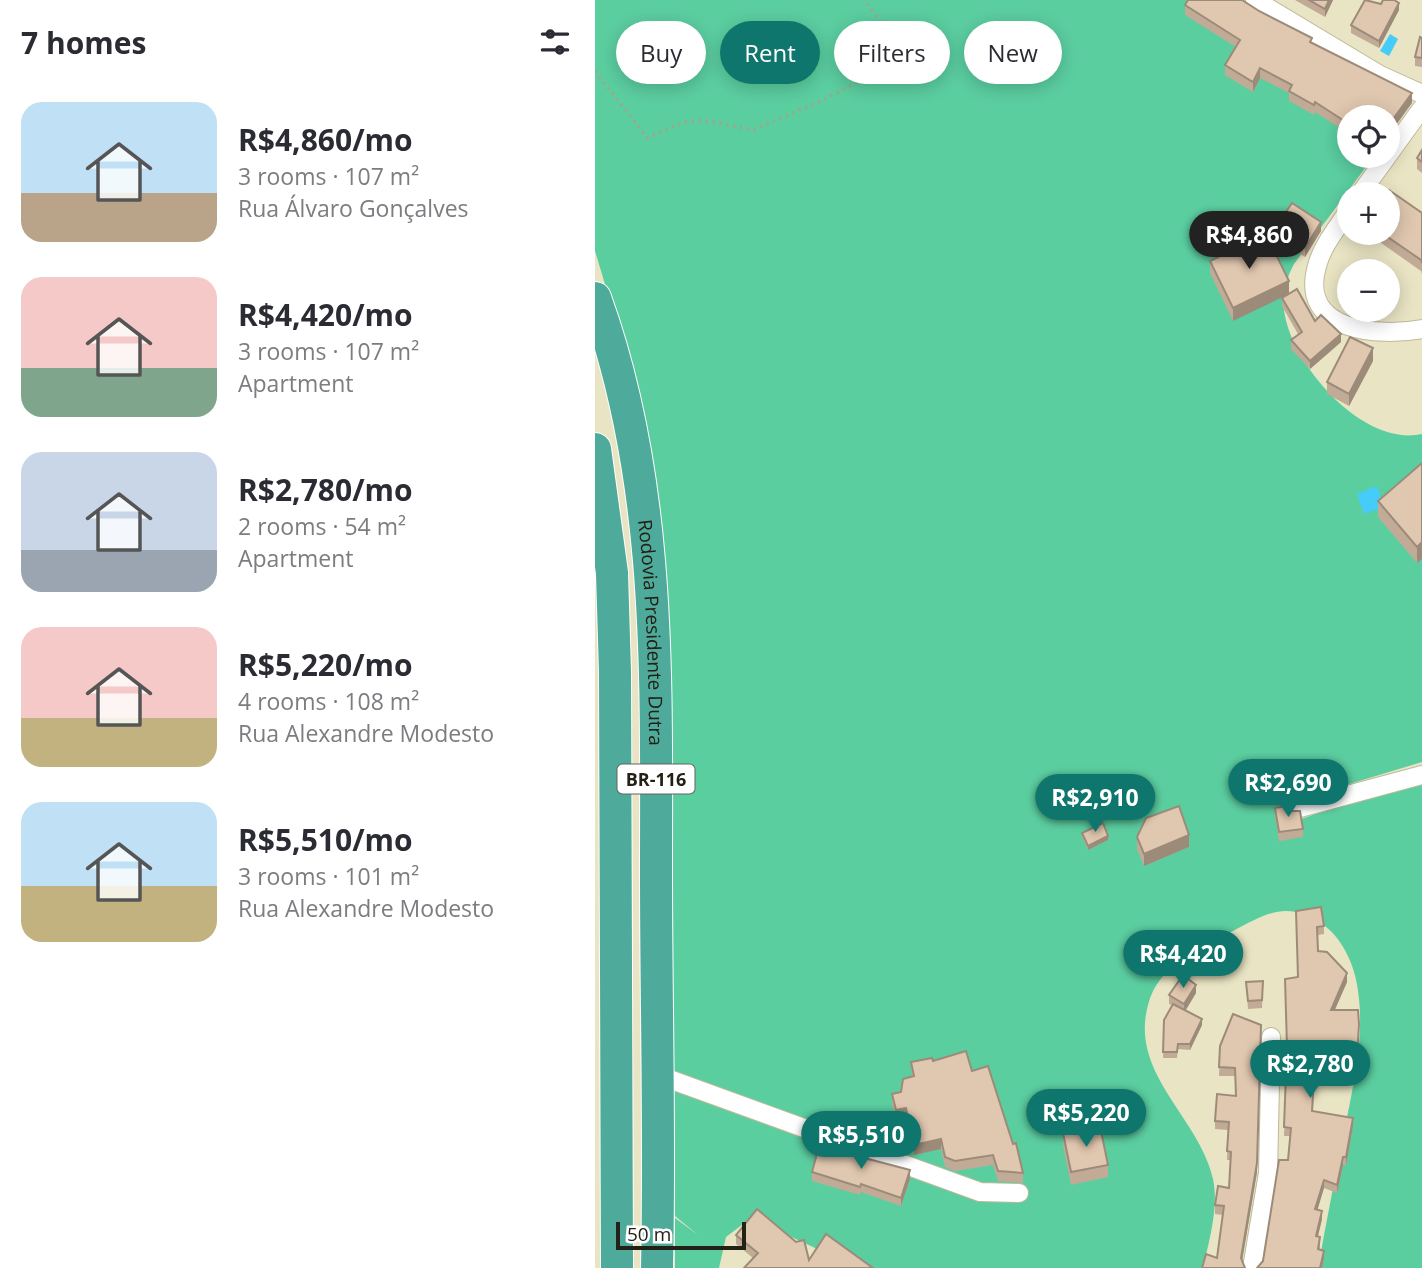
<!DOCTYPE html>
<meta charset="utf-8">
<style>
body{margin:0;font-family:"Open Sans",sans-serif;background:#f7f7f7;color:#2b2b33;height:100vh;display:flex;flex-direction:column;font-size:26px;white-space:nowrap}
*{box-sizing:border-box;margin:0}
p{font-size:23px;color:#7c7c81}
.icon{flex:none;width:38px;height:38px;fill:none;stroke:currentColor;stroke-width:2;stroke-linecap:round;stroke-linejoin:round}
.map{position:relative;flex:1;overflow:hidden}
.details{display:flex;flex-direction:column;background:#fff;width:595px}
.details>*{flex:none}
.top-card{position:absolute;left:21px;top:21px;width:665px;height:63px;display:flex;gap:14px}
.tools{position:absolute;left:742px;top:105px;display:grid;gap:14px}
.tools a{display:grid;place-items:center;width:63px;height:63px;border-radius:50%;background:#fff;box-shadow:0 4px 18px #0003;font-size:35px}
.scale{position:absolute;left:21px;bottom:18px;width:130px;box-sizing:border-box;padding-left:7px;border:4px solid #232115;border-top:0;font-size:19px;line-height:24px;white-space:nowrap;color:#232115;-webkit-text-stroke:5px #fff;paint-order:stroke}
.price{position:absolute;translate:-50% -60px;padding:0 16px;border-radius:24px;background:#0f766e;color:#fff;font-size:23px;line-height:46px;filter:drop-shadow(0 2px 4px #0008)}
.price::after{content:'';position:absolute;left:50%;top:42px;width:21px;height:16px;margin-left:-10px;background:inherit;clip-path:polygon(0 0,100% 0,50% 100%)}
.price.selected{background:#222;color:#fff}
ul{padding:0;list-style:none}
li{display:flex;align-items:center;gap:21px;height:175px;padding:0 21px}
li span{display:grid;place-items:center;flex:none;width:196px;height:140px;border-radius:21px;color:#555}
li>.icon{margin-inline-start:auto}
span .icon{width:84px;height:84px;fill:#fffc;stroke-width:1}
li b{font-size:30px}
h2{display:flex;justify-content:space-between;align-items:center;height:84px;padding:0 21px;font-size:30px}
.tag{padding:0 24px;border-radius:32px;background:#fff;box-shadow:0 4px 18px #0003;font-size:24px;line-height:63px}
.tag.selected{background:#0f766e;color:#fff}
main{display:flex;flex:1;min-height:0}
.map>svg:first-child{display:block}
</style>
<main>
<section class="details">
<h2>7 homes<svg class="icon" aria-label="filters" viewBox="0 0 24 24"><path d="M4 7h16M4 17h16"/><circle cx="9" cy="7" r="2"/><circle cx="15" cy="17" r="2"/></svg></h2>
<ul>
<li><span style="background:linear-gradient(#bfe0f5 65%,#b9a48a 0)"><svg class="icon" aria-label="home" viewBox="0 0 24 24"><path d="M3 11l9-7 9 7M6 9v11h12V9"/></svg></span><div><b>R$4,860/mo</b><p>3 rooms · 107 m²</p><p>Rua Álvaro Gonçalves</p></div></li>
<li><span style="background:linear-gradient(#f6c9c9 65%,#7fa58c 0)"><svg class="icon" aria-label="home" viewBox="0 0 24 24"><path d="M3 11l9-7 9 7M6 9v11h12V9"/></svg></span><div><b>R$4,420/mo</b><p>3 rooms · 107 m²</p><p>Apartment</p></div></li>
<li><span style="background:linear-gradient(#c9d6e8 70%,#9aa5b1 0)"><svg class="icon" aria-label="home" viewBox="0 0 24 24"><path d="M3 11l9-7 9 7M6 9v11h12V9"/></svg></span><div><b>R$2,780/mo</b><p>2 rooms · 54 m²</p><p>Apartment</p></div></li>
<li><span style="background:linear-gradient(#f6c9c9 65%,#c2b280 0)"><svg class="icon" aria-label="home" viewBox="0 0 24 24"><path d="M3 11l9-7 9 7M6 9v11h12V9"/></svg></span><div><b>R$5,220/mo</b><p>4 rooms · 108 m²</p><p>Rua Alexandre Modesto</p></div></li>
<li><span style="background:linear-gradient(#bfe0f5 60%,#c2b280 0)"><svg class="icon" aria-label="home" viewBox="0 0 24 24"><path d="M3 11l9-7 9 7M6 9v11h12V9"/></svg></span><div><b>R$5,510/mo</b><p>3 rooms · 101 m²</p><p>Rua Alexandre Modesto</p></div></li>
</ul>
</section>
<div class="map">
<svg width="827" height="1268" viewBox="0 0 827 1268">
<rect width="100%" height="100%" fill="#e9e4c3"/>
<path fill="#5bcea0" d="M0,0h606l148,130v26h25l-80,108c-9,17 -13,33 -9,52 10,52 79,131 137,118v328l-135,41 6,19 67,-24 62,-13v483h-104c8,-45 17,-90 26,-136 9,-45 21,-95 14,-141 -3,-24 -14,-50 -33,-65 -37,-26 -56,-14 -92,5 -34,17 -75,34 -85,74 -19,69 52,113 65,174 6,28 -4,62 -10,89h-345l-107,-50 -25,19 -7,31h-44v-50l23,17 -23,-19 -49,-862 -31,-103z"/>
<g fill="#45ccf9">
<path d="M795,34l8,5 -9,17 -9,-5z"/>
<path d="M782,486l7,21 -20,7 -7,-20z"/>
</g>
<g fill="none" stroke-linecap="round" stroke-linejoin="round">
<defs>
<g id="street">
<path d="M660,0l125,75 42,19"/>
<path d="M765,194l62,-86"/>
<path d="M754,210c-11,17 -27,36 -32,56 -19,66 62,71 105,63"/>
<path d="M701,809l126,-34"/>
<path d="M63,1075l322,117 39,1"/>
<path d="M657,1268l16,-95 3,-136"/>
</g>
<g id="highway">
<path id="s1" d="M0,298c67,185 61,380 61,574 0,132 4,264 1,396"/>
<path d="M0,449l17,124 3,99 2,596"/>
</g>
</defs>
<use href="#street" stroke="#beb999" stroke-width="20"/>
<use href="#highway" stroke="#fff" stroke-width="34"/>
<path stroke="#a6a288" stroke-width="3.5" stroke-dasharray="2 5" stroke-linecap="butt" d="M0,71l52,67 37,-16 19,-2 50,10 68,-29 82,-42 1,-7 -40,-52"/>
<use href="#street" stroke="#fff" stroke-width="18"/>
<use href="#highway" stroke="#4eaa9a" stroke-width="32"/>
</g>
<g fill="#c1ab96">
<path d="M700,0h38l-8,17z"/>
<path d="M786,4l18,6 -20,38 -28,-15v-8z"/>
<path d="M590,5l74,6 153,92 -63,14v17l-34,-22 -1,3 -25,-14v-8l-29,-15 -7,14 -28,-17v-10l11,-18 -51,-32z"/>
<path d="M827,38v29l-7,-1v-9z"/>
<path d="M827,150v23l-5,-4v-11z"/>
<path d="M827,213v61l-1,-3 -54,-38h21z"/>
<path d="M679,230l47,1 -16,26 -31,-19z"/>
<path d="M671,234l-33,87 -23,-48v-12z"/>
<path d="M687,298l33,23 26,21 -31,27 -19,-20v-9l7,-6 -16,-28z"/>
<path d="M778,361l-24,45 -22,-12v-12z"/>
<path d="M827,463v96l-5,4 -39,-46v-16z"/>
<path d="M680,808l28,21v8l-24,4 -4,-25z"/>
<path d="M487,833l26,7 -20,10 -6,-13z"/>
<path d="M542,837l52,10 -45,19 -7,-17z"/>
<path d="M701,911l28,15v8l-6,1v16l29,31 -12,28 24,23 -3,46h-25v7l-17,-1 -1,26 40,15 -7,39h-3l-6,28 -13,-5 -7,22 5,9 -4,17 2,9v4l4,10 -2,9h-65l6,-7 25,-101 2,-24h-6l3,-85 11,-73z"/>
<path d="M668,981l-1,27 -14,1 -2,-27z"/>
<path d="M601,993l-11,18 17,14 -12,25 -12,-1 -1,9h-14l1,-38 8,-15 -3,-1v-9z"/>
<path d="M638,1014l24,158 -15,89 -25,-3 6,-43 -8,-1v-9l14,-17 2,-28h-4l1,-30 -13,-1v-8l21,-25 -1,-20h-16l1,-30z"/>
<path d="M338,1061l39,10 51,102v10l-25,-2 -5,-16 -38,6 -10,-4 -4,-18 -27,6 -8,-38 -10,3 -4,-16v-10l9,-2 11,-15 -1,-15z"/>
<path d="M468,1133l45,32v12l-37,8 -8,-40z"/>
<path d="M217,1172l98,7 -9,27 -40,-14 -1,3 -48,-14z"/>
<path d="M141,1235l73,25 -56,-2 -17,-14z"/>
</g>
<g fill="#9d8b7a">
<path d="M734,0h4l-8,17v-8z"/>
<path d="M804,3v7l-20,38v-7z"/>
<path d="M665,68v10l-7,14v-10z"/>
<path d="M817,93v10l-24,33v-10z"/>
<path d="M726,222v9l-16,26v-9z"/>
<path d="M694,281v13l-56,27v-13z"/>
<path d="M746,334v8l-31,27v-8z"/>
<path d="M778,348v13l-24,45v-12z"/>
<path d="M827,542v17l-5,4v-16z"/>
<path d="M594,835v12l-45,19v-12z"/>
<path d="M513,836v4l-20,10v-4z"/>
<path d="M752,973v9l-16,36v-8z"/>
<path d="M601,985v8l-12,20v-9z"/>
<path d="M607,1019v6l-12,25v-6z"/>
<path d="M666,1025l-4,147 -16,95v-9z"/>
<path d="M311,1108v9l-10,3v-10z"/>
<path d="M758,1118v8l-7,39v-8z"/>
<path d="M346,1139v10l-27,6v-10z"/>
<path d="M748,1157v8l-6,28v-8z"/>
<path d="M315,1170v9l-9,27v-8z"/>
<path d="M729,1180v8l-9,30v-9z"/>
<path d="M727,1211v8l-6,25v-8z"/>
<path d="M729,1251v8l-2,9h-2z"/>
</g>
<g fill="#e0c7af" stroke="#9d8b7a" stroke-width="2">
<path d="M593,0h54l17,11 53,27 -2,4 102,51 -24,33v-9h-39v7l-34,-22 -1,3 -25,-14 3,-6 -32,-17 -7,14 -28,-17 15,-25 -55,-35z"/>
<path d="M714,0h20l-4,9z"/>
<path d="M770,0l16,4 2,-4h11l5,3 -20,38 -28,-16z"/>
<path d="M825,37l2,1v20l-7,-1z"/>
<path d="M827,150v12l-5,-4z"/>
<path d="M794,190l33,23v50l-1,-3 -39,-27h6v-39h-2z"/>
<path d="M697,203l29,19 -16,26 -31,-18z"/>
<path d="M671,234l23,47 -56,27 -23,-47z"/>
<path d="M702,289l18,32 6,-6 20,19 -31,27 -19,-21 11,-8 -20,-34z"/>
<path d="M755,337l23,11 -24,46 -22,-12z"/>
<path d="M827,463v79l-5,5 -39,-46z"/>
<path d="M584,806l10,29 -45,19 -7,-17 9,-19z"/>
<path d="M691,806l6,5h8l3,18 -24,3 -4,-24z"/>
<path d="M508,823l5,13 -20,10 -6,-13z"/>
<path d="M726,907l3,19 -7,1 1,24 9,1 20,21 -16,37h27l1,14 -3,47 -25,-1v7h-17l-2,34 41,7 -7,39h-3l-6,28 -13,-5 -9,29 7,2 -6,25 4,1 -2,12 6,2 -4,17h-63l6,-7 16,-101h9l3,-32 -7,-1 3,-80 -2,-68 13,-2 -2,-66z"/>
<path d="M588,975l13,10 -12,19 -15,-9z"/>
<path d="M668,981l-1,19 -14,1 -2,-19z"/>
<path d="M578,1004l29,15 -12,25h-12l-1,8h-14l1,-32z"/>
<path d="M638,1014l28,11 -4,138 -16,95 4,10h-43l4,-14 11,4 7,-52 -9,-1 3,-19 11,2 2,-36 -4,-1 2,-29 -14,-1 2,-27 19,2 -1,-28 -16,-1 1,-21z"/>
<path d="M371,1051l6,20 16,-5 25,78 3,-1 7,30 -25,-2 -5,-16 -38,6 -10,-4 -4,-18 -27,6 -8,-37 -10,2 -4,-16 9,-2 2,-13 11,-3 -3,-14 21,-4 1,3z"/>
<path d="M505,1126l8,39 -37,7 -8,-39z"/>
<path d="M224,1146l91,24 -9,28 -40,-14 -1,3 -48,-15z"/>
<path d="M162,1209l39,33 8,-2 5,20 17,-26 47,34h-129l14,-15 -22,-18z"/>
</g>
<g text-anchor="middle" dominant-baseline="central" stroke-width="5" stroke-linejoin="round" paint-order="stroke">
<rect fill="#fff" stroke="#65645b" stroke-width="2" x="22.5" y="764.5" width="77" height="29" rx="5"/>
<g font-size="18" font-weight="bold" fill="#232115">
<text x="61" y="779">BR-116</text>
</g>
<g font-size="19" fill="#232115" stroke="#fff">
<text stroke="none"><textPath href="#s1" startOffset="341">Rodovia Presidente Dutra</textPath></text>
</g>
</g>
</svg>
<div class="tools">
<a><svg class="icon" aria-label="locate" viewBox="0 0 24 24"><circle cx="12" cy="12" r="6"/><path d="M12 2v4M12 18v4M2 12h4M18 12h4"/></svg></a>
<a>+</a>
<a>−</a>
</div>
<div class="scale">50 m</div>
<b class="price selected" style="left:654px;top:271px">R$4,860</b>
<b class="price" style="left:693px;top:819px">R$2,690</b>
<b class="price" style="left:500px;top:834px">R$2,910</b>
<b class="price" style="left:588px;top:990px">R$4,420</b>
<b class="price" style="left:715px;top:1100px">R$2,780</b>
<b class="price" style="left:491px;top:1149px">R$5,220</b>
<b class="price" style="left:266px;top:1171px">R$5,510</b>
<div class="top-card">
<a class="tag">Buy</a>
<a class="tag selected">Rent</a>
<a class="tag">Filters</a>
<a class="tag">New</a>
</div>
</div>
</main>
